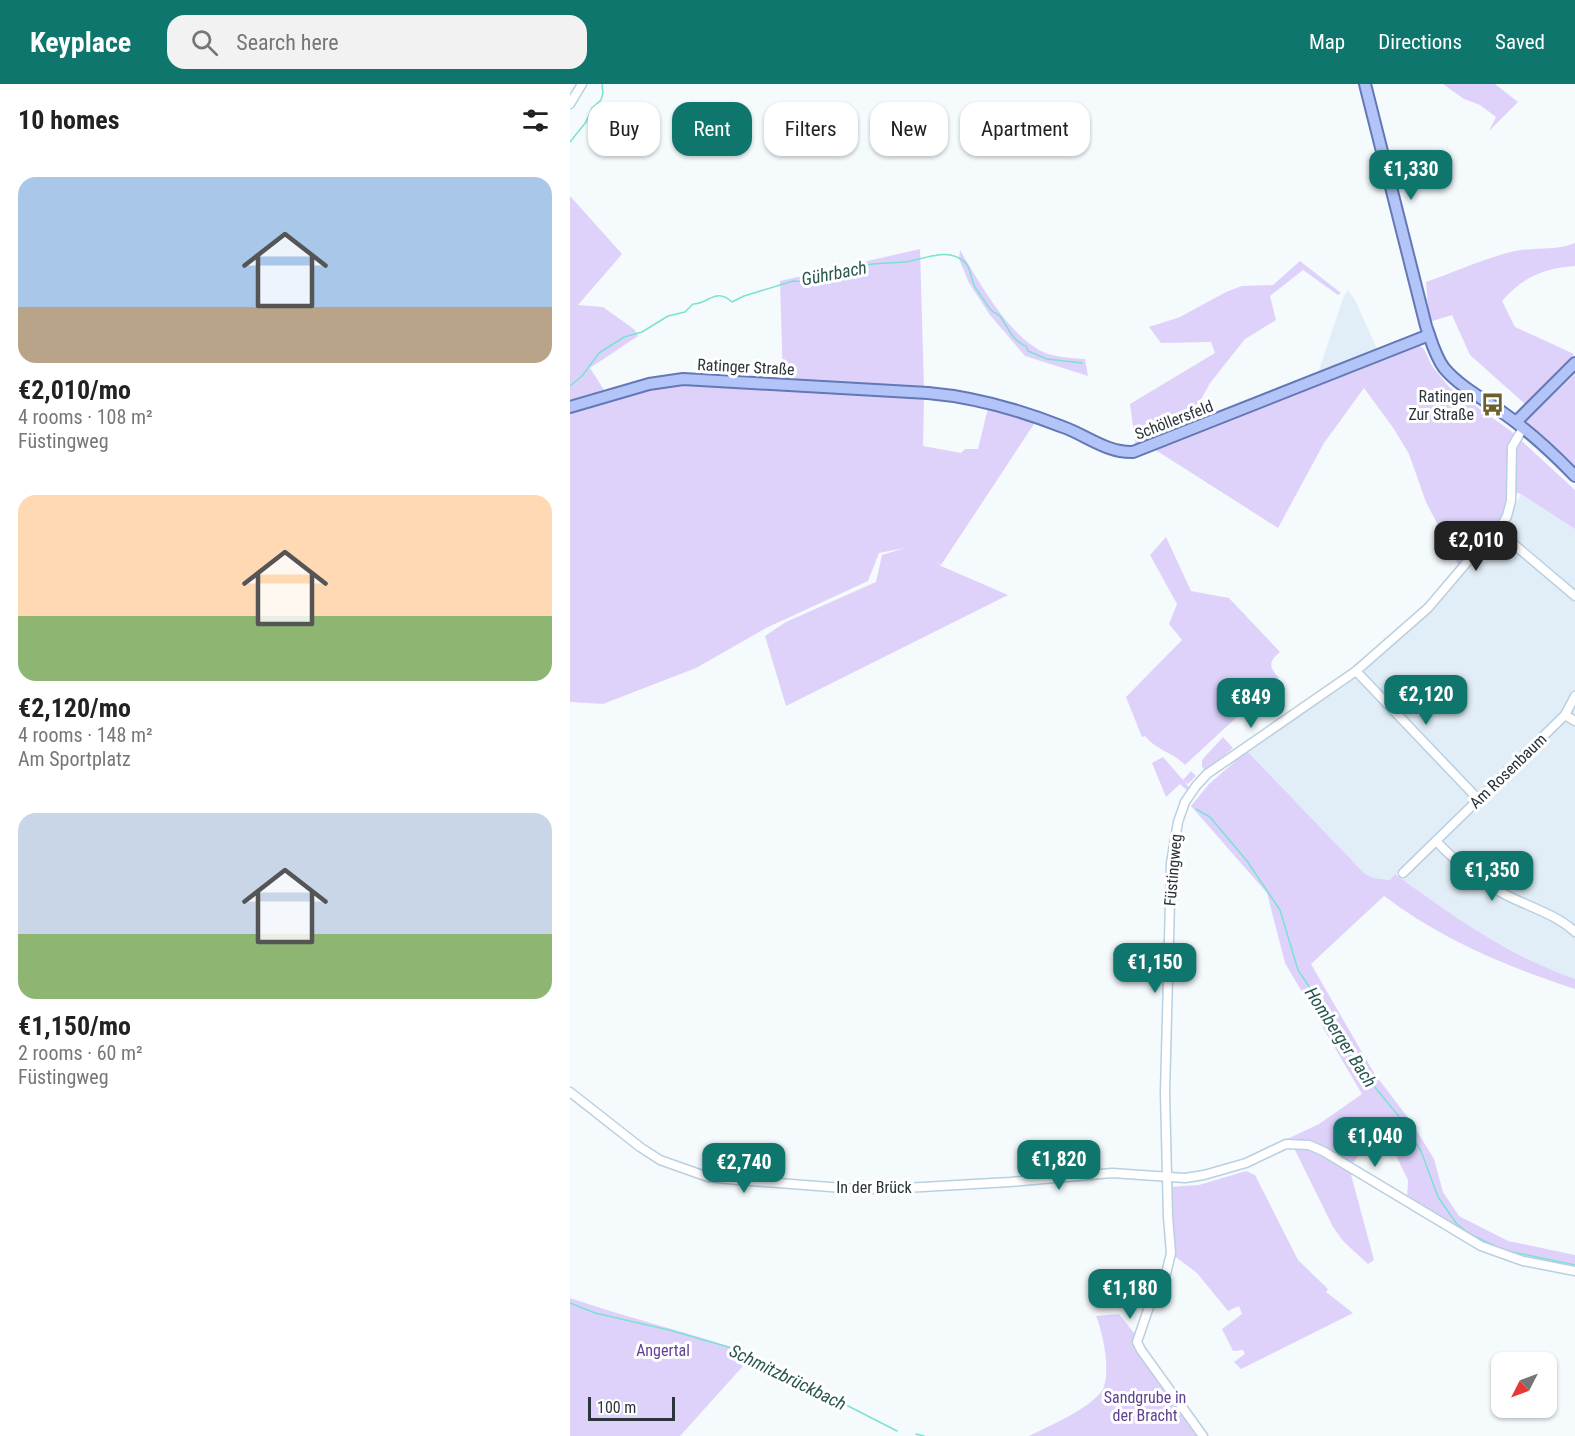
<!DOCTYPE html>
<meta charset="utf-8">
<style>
body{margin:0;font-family:"Roboto Condensed",sans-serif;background:#f2f2f2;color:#222;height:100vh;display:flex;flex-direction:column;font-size:22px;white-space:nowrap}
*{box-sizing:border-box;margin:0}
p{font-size:20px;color:#767676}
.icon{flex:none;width:33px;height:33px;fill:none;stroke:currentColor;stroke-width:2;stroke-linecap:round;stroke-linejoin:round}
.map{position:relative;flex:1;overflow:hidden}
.side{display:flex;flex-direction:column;background:#fff;width:570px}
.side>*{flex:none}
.guide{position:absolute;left:18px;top:18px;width:570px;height:54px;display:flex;gap:12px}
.needle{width:39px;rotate:228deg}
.controls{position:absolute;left:921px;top:1268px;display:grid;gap:12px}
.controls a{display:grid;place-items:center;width:66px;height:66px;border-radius:12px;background:#fff;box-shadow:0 2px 4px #0004;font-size:30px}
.scale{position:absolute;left:18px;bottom:15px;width:87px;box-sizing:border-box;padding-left:6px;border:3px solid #2b343b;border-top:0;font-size:16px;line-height:21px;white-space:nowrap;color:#2b343b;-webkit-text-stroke:4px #fff;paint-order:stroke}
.price{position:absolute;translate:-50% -51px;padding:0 14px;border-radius:12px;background:#0f766e;color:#fff;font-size:20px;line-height:39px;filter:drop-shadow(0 2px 3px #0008)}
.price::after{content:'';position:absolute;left:50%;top:36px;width:18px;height:14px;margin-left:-9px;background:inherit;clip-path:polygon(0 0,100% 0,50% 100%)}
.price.active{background:#222;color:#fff}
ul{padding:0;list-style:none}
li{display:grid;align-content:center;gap:12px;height:318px;padding:0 18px}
li span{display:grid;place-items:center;height:186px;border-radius:18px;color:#555}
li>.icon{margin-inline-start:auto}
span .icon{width:108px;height:108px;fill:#fffc;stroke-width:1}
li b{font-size:26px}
h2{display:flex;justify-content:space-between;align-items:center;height:72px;padding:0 18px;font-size:26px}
.tag{padding:0 21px;border-radius:18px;background:#fff;box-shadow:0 2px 4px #0004;font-size:21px;line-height:54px}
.tag.active{background:#0f766e;color:#fff}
header{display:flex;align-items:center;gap:36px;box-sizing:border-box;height:84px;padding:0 30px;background:#0f766e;color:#fff}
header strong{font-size:28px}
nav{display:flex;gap:33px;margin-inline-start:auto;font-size:21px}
.search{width:420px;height:54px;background:#f2f2f2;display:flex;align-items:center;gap:15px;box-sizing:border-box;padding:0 21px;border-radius:18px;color:#767676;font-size:22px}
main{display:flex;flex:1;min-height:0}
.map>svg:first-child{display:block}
</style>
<header>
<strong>Keyplace</strong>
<div class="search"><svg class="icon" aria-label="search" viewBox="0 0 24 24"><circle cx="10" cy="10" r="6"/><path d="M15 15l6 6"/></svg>Search here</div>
<nav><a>Map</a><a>Directions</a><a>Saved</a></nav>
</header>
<main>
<section class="side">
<h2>10 homes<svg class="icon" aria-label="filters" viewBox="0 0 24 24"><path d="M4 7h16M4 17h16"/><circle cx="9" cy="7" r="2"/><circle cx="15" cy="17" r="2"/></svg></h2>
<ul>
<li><span style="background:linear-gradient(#a9c7e8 70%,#b9a48a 0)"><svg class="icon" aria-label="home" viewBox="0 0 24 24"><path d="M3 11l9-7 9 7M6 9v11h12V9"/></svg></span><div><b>€2,010/mo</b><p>4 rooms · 108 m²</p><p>Füstingweg</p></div></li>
<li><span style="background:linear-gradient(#ffd9b3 65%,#8fb573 0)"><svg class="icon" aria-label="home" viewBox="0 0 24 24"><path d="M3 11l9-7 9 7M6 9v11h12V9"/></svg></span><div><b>€2,120/mo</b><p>4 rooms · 148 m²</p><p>Am Sportplatz</p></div></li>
<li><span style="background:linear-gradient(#c9d6e8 65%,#8fb573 0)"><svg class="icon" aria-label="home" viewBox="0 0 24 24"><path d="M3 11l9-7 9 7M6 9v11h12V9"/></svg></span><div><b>€1,150/mo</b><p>2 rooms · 60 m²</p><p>Füstingweg</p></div></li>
</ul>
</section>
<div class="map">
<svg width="1005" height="1352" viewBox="0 0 1005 1352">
<rect width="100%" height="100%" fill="#f5fafd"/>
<g fill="#e2eef7">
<path d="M778,206l7,10 23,51 -61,25 26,-78z"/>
<path d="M951,410l54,35v450l-25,-9 -55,-28 -33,-19 -67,-49 -4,6 -17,-2 -9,-4 -118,-123 99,-66 96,-86 17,-26 45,-44z"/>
</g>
<g fill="#ded2fb">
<path d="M873,0h52l23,18 -29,29 7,-14 -16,-12 -16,-6z"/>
<path d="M0,112l52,58 -44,51 25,2 32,23 3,6 -48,32 14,22 -34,11z"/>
<path d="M1005,159v23c-30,2 -53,11 -73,35l13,26 59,27 -31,35 -18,15 -55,-49 -18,-40 -23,7 -3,-40c29,-10 59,-24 89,-31 20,-4 40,0 60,-8z"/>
<path d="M350,165l4,141 -141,-8 -3,-101z"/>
<path d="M390,166c19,32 54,96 92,105 11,3 22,3 33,4l3,17 -63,-20 -35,-41 -21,-32 -10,-24z"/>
<path d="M730,177l41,32 -3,2 -35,-25 -33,26 6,24 -31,19 -35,44 -25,46 -49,19 -6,-44 85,-51 -4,-11 -50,1 -12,-16 31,-10 46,-25 16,-6 31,-1z"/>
<path d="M848,261l6,4 8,17 17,21 62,44 64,59v39l-54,-35 -12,-4 -3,19 -9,17 -38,40 -33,-64 -17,-48 -15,-25 -30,-41 -40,55 -46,85 -124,-79z"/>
<path d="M1005,290v97l-47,-45 -1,-5z"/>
<path d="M96,299l258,13 -1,50 38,7 4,-4h13l10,-41 48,13 -95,144 -5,-4 5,5 67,29 -222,111 -21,-70 21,-14 90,-40 6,-27 23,-7 -26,5 -11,28 -102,47 -70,40 -93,36 -33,-2v-292z"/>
<path d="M596,453l25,54 38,7 51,54c-12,10 -11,15 -1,26l-94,87c-12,-13 -28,-14 -40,-29l-3,1 -16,-40 56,-57 -13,-16 8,-20 -27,-49z"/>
<path d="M653,653l10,11 -28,24 -3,-6v-6z"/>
<path d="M677,667l118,123 9,4 16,2 5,-6c59,43 110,80 180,105v10c-68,-22 -134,-50 -191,-93l-73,68 63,109 38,50 22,36 9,33 16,24 49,25 67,14v14l-78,-17 -90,-53 1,-19 -26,-53 -31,38 -16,-10 -52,-14 36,-17 43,-30 -77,-131 -18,-70 -76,-87 18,-22z"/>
<path d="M593,673l20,23 8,-9 5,5 -8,8 -4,-3 7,9 -2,2 -9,-8 -14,13 -14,-34z"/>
<path d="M723,1062l16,2 41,23 24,89 -6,4 -24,-22 -11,-15z"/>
<path d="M676,1087l9,4 43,85 30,29 -2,3 27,21 -112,56 -7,-7 11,-8 -2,-4 -10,1 -11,-22 20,-15 -3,-8 -11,5 -31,-38 -24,-18 -4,-68 30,-2z"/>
<path d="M0,1214c61,21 123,35 183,57l-73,81h-110z"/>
<path d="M549,1230l19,24v5l67,93h-176c20,-10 63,-28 74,-47 8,-16 0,-57 -7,-73z"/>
</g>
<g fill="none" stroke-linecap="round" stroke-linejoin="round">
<g stroke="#7ae2d2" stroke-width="1.5">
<path d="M0,58l16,-20 6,-14 9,-8 2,-7 -1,-9"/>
<path d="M0,302l12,-10 17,-23 25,-16 18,-5 26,-16 17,-4 8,-8c16,0 22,-17 39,-2l12,-6 49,-15c9,2 17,-3 26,-5 6,-1 13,1 19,-1 4,-2 8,-5 12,-6 17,-6 37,-6 55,-7 17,-2 37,-13 54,-4 14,7 10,20 17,31 5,6 11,17 16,22 3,2 6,3 8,5 7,10 13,26 26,30l2,5 19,8 35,4"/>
<path d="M626,725l14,8 37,44 33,49 18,60 33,49 28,49 38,46 24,37 17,46 18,26 12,10 33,16"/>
<path d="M938,1167l67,14"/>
<path d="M0,1219l25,10 74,17 70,20 158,81"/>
<path d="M346,1350l8,2"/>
</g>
<defs>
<g id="minor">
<path d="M0,20l12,-20"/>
<path d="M940,457l65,55"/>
<path d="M786,587l122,128"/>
<path d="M995,631l10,6"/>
<path d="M866,757c21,22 43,40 70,54 21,11 52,20 69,37"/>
<path d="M833,789l162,-158 10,-19"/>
<path d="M0,1008l70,55 20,13 48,17 30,3 118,9h31l123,-7 102,-9 73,5 19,-3 42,-12 40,-19 23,1 14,6 158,95 42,15 52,10"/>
<path d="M633,1352l-62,-86 -4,-8 14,-41 15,-27 5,-21 -3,-36 -3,-124 6,-230 7,-41 7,-20 11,-16 11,-12 149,-103 72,-63 40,-47 32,-32 7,-13 4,-15 1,-54 11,-19"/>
</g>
<g id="major">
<path d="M795,0l61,242c5,14 9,30 18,42 15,18 39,31 58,44 27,19 50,40 73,64"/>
<path d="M0,323l79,-23 34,-5 245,14c46,4 92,17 135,34 23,8 44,26 70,25l296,-117"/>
<path d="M946,338l59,-59"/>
</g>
</defs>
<use href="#minor" stroke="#b9d0e1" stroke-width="11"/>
<use href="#major" stroke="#6378b4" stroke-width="14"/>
<use href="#minor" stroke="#fff" stroke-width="8"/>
<use href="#major" stroke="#b3c4f9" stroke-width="10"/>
</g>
<defs>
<symbol id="bus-bare" viewBox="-9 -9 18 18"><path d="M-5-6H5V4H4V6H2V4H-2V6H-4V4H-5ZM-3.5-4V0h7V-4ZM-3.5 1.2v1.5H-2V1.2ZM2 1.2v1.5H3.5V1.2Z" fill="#6b5f2c" stroke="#fff" stroke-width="2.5" paint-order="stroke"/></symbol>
</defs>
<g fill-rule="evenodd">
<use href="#bus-bare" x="906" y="304" width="33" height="33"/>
</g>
<g text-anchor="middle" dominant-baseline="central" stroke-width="6" stroke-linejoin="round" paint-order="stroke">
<g font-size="16" fill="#2b343b" stroke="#fff">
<text transform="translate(176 283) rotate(3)">Ratinger Straße</text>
<text transform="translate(604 336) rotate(-21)">Schöllersfeld</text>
<text transform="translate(938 687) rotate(-44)">Am Rosenbaum</text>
<text transform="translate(603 786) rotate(-85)">Füstingweg</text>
<text x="304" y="1103">In der Brück</text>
</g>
<g font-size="16" fill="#2b343b" stroke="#fff" text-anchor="end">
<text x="904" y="312">Ratingen<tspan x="904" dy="18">Zur Straße</tspan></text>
</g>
<g font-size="16" fill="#5f4092" stroke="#fff">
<text x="93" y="1266">Angertal</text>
<text x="575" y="1313">Sandgrube in<tspan x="575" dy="18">der Bracht</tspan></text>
</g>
<g font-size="18" font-style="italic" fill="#295750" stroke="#fff">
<text transform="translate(264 189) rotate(-11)">Gührbach</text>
<text transform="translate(771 953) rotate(57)">Homberger Bach</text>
<text transform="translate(218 1293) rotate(26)">Schmitzbrückbach</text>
</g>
</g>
</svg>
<div class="controls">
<a><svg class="needle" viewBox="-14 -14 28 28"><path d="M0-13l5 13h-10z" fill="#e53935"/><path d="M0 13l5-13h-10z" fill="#767676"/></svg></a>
</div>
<div class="scale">100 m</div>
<b class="price" style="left:841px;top:117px">€1,330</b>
<b class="price active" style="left:906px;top:488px">€2,010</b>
<b class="price" style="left:856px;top:642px">€2,120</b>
<b class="price" style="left:681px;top:645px">€849</b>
<b class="price" style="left:922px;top:818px">€1,350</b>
<b class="price" style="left:585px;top:910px">€1,150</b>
<b class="price" style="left:805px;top:1084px">€1,040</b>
<b class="price" style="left:489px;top:1107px">€1,820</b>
<b class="price" style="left:174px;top:1110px">€2,740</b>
<b class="price" style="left:560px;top:1236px">€1,180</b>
<div class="guide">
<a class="tag">Buy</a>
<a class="tag active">Rent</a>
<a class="tag">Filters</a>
<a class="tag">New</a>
<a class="tag">Apartment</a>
</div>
</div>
</main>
